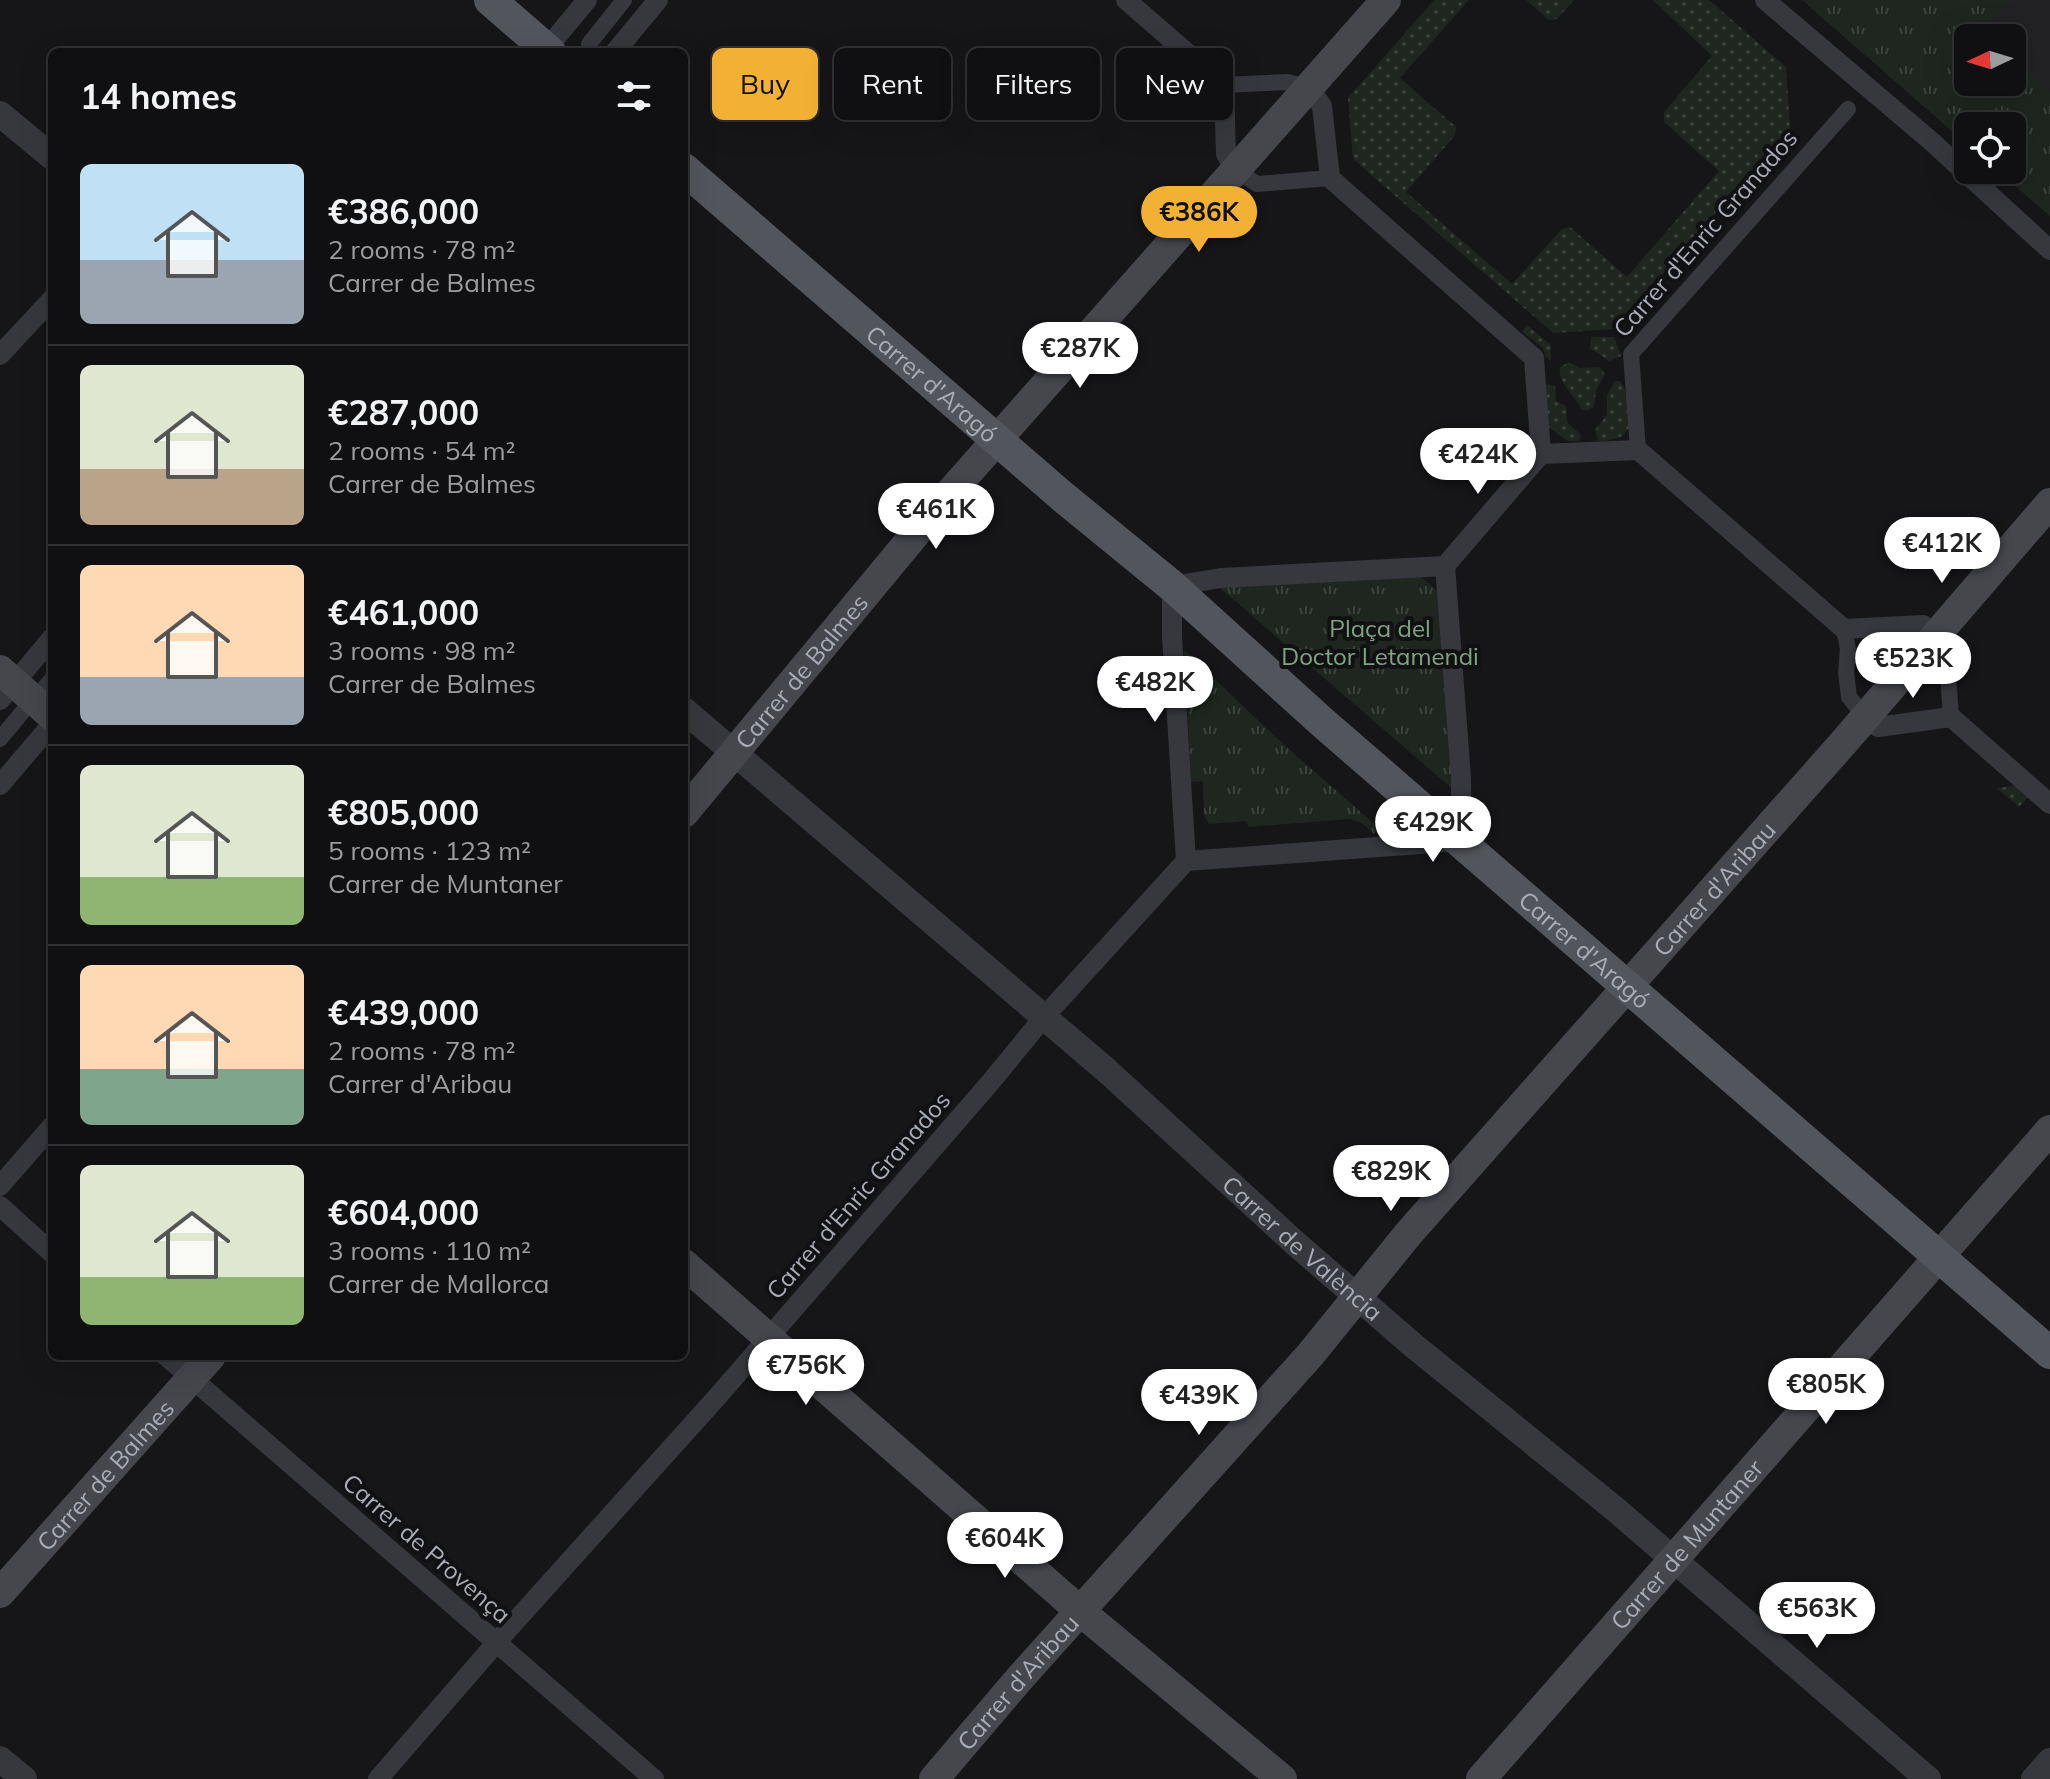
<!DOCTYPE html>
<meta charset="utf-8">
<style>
body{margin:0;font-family:Mulish,sans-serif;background:#19191b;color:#f1f3f6;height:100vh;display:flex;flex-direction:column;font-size:30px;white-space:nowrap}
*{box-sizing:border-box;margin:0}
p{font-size:26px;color:#9c9d9f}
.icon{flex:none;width:44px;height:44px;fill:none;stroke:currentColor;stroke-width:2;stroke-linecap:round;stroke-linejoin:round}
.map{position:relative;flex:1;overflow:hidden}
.sheet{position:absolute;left:48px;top:48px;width:640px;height:1312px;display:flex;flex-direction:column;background:#101012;border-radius:12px;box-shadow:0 8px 32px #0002,0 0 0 2px #303032}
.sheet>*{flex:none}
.top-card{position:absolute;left:712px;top:48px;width:760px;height:72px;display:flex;gap:16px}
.needle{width:52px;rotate:266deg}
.tools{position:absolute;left:1954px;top:24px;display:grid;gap:16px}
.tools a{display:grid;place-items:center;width:72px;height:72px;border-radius:12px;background:#101012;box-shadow:0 8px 32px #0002,0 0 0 2px #303032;font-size:40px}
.price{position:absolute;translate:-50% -68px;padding:0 18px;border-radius:28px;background:#fff;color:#222;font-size:26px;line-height:52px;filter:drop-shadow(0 2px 4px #0008)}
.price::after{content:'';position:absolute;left:50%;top:48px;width:24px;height:18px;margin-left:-12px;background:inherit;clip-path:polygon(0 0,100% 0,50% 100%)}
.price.current{background:#f2b134;color:#111}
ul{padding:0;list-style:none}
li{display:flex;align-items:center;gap:24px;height:200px;padding:0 32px}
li+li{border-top:2px solid #303032}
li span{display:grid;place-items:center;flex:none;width:224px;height:160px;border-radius:12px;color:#555}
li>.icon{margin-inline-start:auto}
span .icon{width:96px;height:96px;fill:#fffc;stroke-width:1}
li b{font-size:34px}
h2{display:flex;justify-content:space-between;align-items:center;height:96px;padding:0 32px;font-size:34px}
.tag{padding:0 28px;border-radius:12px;background:#101012;box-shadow:0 8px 32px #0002,0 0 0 2px #303032;font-size:28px;line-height:72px}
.tag.current{background:#f2b134;color:#111}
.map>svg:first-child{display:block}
</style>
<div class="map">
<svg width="2050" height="1779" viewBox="0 0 2050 1779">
<defs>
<pattern id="park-tufts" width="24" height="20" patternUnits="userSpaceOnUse" patternTransform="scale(2)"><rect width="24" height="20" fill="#1e261f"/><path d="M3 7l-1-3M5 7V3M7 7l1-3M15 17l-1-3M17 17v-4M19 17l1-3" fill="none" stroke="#3c433d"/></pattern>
<pattern id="garden-dots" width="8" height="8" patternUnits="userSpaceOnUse" patternTransform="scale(2)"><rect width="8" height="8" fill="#1e261f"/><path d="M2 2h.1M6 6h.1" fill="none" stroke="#3c433d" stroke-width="1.8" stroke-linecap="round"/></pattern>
</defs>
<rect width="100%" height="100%" fill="#161618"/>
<path fill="#222225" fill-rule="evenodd" d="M1802,0h248v216l-53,-46h15v-44h-44v19zM1968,38h44v44h-44z"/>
<g fill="url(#park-tufts)">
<path d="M1802,0h208l-30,32 8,6h-20v44h44v-23l38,33v124l-53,-46h15v-44h-44v19z"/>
<path d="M1418,574l24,21 14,197 -236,-204z"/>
<path d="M1184,650l99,94 96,84 -5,6 -12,-11 -13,-4 -101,8 -1,-6 -38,3 -5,-8 -1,-35 -12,1z"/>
</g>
<g fill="url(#garden-dots)">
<path d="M1434,0h35l-69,78 56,49 -1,8 -49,57 106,92 50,-55 8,-2 57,50 92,-106 -55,-49v-10l48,-56 -59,-56h56l77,67 4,61 -175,201 -62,4 -200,-174 -5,-61z"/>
<path d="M1526,0h48l-17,19 -8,1z"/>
<path d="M1527,325l24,20v16l-6,-5 -2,-8 -21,-16z"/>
<path d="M1591,337h23l7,19 -12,5 -19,-13z"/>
<path d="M1569,362l11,6 19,-1 6,7 -9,17 -2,16 -8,4 -5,-2c-6,-14 -24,-26 -21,-42z"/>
<path d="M1615,381h5c10,14 8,30 9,47l-8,9 -20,5 -3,-2 -3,-10 12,-15v-20z"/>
<path d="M1547,384l8,2 1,15 10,5 1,16 14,13 -2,6h-11l-20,-14 -5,-42z"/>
<path d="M2021,785l10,9 -12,13 -22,-19z"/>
</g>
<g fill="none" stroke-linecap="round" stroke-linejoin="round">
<g stroke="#37383d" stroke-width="16">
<path d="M589,44l35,-44"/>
<path d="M1224,85l64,-3 21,6"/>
<path d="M1237,171l20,13 73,-6"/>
<path d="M1638,450l-7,-96 217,-245"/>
<path d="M1844,629l4,20 -2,23 3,25 16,20"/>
<path d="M1935,634l11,14 5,69"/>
<path d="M45,687l7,-8"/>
<path d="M0,739l25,-30"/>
</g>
<g stroke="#37383d" stroke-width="20">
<path d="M1126,0l98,85 2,69 11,17"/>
<path d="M1765,0l166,141 119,109"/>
<path d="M544,52l43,-52"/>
<path d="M615,52l43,-52"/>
<path d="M1309,88l13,18 8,72 204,180 7,96"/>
<path d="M0,355l52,-56"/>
<path d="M1541,454l97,-4 206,179 79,-4 12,9"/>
<path d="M1445,566l96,-112"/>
<path d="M0,700l52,-62"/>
<path d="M1865,717l13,10 73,-10 99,87"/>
<path d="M0,785l52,-61"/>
<path d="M1186,861l275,-20v-63l-16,-212"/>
<path d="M1186,861l-14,-224v-51l49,-8 224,-12"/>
<path d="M0,1186l52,-60"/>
<path d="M0,1206l52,47"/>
<path d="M166,1356l488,423"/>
<path d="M378,1779l125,-144 215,-239 271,-312 55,-67 142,-156"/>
</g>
<g stroke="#37383d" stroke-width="26">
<path d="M0,114l52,43"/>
<path id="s1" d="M684,710l422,360 189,173 119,103 201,163 313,270"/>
<path d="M0,1759l24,20"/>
<path d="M2034,1779l16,-18"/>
</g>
<g stroke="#45474d" stroke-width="30">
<path d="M0,670l52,46"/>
<path id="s2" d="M684,813l257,-310 445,-503"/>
<path d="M684,1264l396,347 202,168"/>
<path id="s3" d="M0,1593l211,-237"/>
<path id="s4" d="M934,1779l86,-101 290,-323 99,-122 435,-491 206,-239"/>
<path id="s5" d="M1481,1779l569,-649"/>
</g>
<g stroke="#53555c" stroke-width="32">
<path d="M490,0l60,52"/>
<path id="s6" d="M684,169l379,328 109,89 150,136 728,631"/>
</g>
</g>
<g text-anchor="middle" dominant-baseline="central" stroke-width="8" stroke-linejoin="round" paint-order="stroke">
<g font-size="24" fill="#a8adb8" stroke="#111113">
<text transform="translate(1705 233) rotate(-49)">Carrer d'Enric Granados</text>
<text stroke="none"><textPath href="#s6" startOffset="328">Carrer d'Aragó</textPath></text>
<text stroke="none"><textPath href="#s2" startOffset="184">Carrer de Balmes</textPath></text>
<text stroke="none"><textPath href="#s4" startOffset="1184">Carrer d'Aribau</textPath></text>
<text stroke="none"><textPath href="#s6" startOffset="1192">Carrer d'Aragó</textPath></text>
<text transform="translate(858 1195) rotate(-49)">Carrer d'Enric Granados</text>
<text stroke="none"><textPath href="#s1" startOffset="820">Carrer de València</textPath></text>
<text stroke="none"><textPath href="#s3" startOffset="158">Carrer de Balmes</textPath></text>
<text stroke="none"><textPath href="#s5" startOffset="312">Carrer de Muntaner</textPath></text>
<text transform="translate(427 1548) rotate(41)">Carrer de Provença</text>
<text stroke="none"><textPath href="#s4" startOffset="128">Carrer d'Aribau</textPath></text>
</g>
<g font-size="24" fill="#7fa381" stroke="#111113">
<text x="1380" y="628">Plaça del<tspan x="1380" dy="28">Doctor Letamendi</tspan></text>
</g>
</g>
</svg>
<div class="tools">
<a><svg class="needle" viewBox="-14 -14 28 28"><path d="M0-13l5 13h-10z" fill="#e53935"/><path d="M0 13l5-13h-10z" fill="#9c9d9f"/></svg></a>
<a><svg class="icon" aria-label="locate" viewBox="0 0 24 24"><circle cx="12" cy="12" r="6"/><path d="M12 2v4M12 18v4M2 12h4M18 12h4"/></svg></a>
</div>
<b class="price current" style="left:1199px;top:254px">€386K</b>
<b class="price" style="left:1080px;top:390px">€287K</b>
<b class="price" style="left:1478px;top:496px">€424K</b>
<b class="price" style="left:936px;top:551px">€461K</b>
<b class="price" style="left:1942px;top:585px">€412K</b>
<b class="price" style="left:1913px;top:700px">€523K</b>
<b class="price" style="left:1155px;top:724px">€482K</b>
<b class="price" style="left:1433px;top:864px">€429K</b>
<b class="price" style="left:1391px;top:1213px">€829K</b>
<b class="price" style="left:806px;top:1407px">€756K</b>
<b class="price" style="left:1826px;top:1426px">€805K</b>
<b class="price" style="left:1199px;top:1437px">€439K</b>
<b class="price" style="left:1005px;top:1580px">€604K</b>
<b class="price" style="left:1817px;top:1650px">€563K</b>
<div class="top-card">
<a class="tag current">Buy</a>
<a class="tag">Rent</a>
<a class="tag">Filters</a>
<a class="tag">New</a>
</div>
<section class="sheet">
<h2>14 homes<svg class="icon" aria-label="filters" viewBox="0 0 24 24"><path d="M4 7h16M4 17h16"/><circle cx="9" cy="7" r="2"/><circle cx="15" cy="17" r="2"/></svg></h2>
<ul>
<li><span style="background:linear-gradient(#bfe0f5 60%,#9aa5b1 0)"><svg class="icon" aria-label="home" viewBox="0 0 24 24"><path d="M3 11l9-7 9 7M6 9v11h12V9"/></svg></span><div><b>€386,000</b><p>2 rooms · 78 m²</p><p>Carrer de Balmes</p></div></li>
<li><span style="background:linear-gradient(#dfe7d0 65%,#b9a48a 0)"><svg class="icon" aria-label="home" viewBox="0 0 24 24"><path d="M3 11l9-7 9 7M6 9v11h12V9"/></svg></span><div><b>€287,000</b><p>2 rooms · 54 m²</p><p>Carrer de Balmes</p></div></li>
<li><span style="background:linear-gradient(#ffd9b3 70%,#9aa5b1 0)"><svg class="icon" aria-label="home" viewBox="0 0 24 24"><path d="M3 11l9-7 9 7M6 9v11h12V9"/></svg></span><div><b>€461,000</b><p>3 rooms · 98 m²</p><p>Carrer de Balmes</p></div></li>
<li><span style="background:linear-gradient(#dfe7d0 70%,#8fb573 0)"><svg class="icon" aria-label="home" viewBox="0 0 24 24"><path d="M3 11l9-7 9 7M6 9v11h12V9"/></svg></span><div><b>€805,000</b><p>5 rooms · 123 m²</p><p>Carrer de Muntaner</p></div></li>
<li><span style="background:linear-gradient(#ffd9b3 65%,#7fa58c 0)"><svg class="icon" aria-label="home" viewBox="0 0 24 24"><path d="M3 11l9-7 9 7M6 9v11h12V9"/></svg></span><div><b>€439,000</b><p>2 rooms · 78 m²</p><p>Carrer d'Aribau</p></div></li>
<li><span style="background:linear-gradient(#dfe7d0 70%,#8fb573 0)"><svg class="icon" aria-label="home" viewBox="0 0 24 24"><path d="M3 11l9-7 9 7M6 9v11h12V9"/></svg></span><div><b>€604,000</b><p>3 rooms · 110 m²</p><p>Carrer de Mallorca</p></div></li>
</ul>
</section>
</div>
